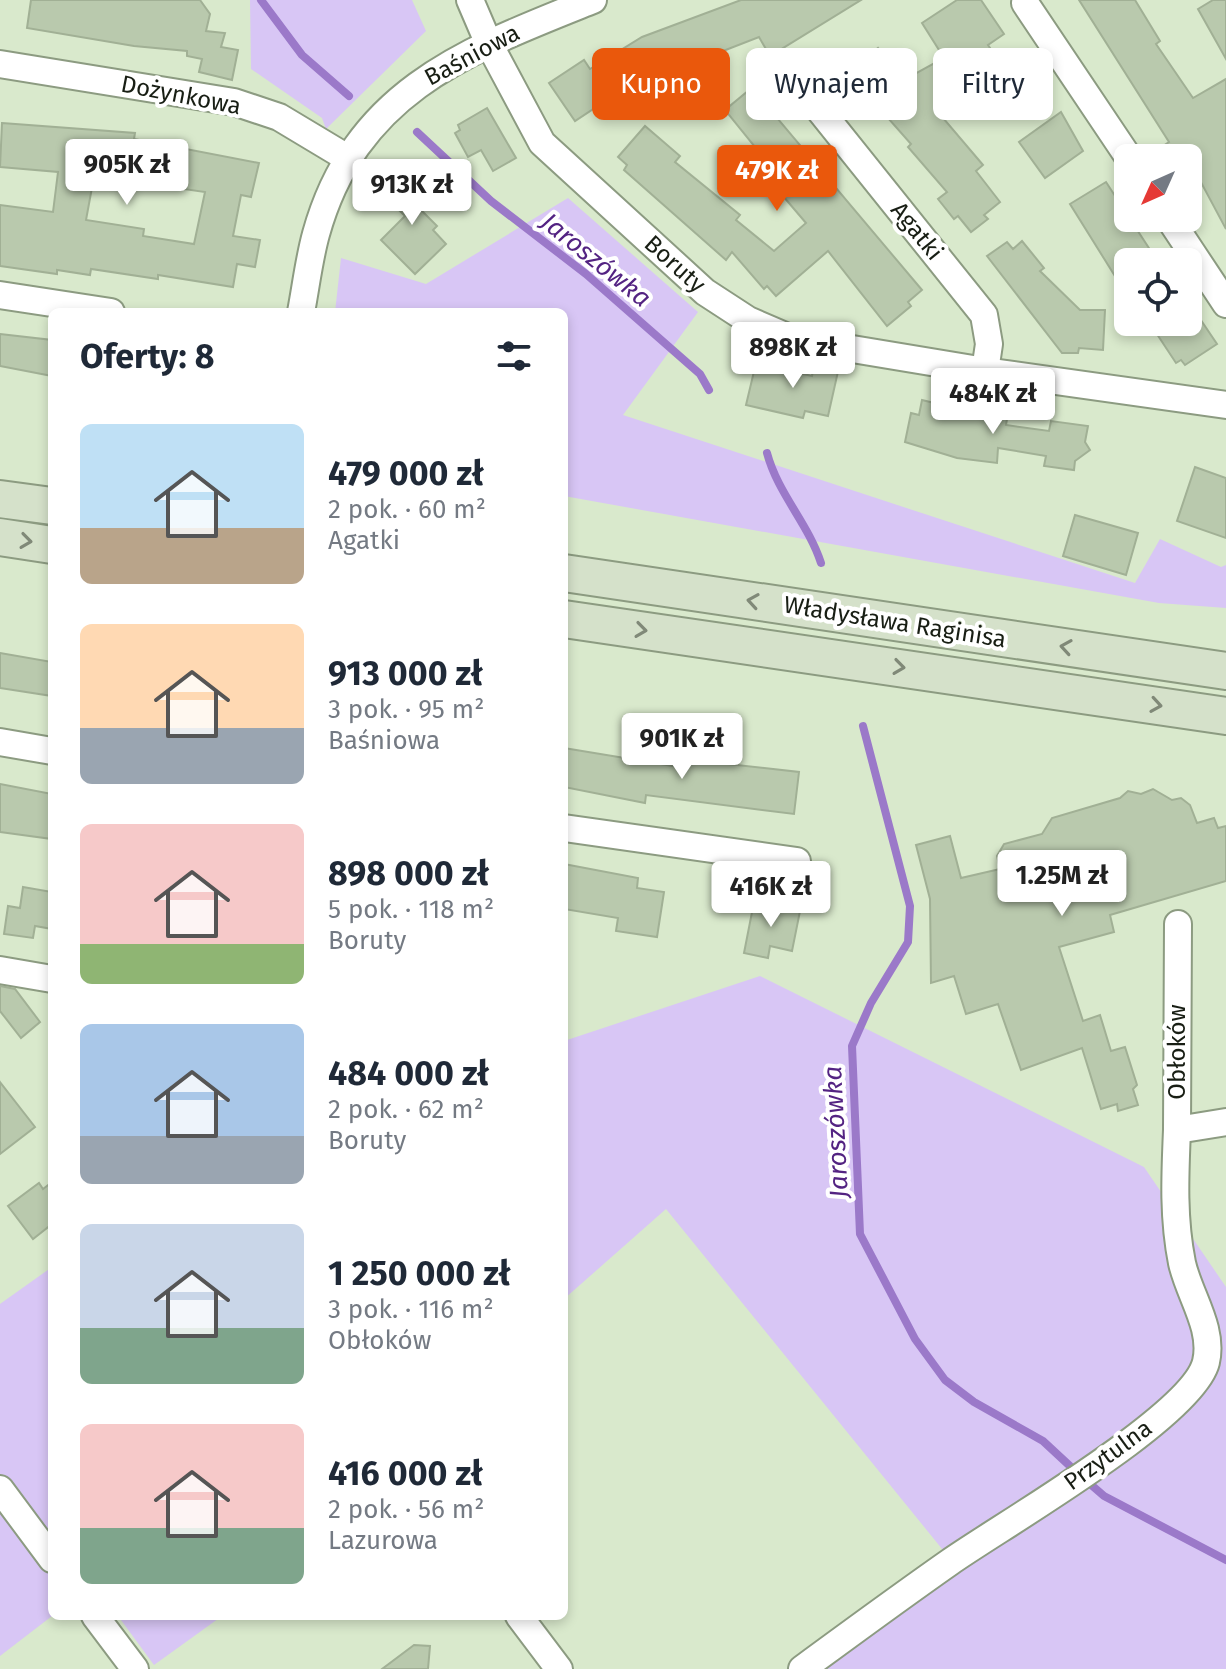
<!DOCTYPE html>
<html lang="pl">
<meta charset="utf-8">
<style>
body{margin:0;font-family:"Fira Sans",sans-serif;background:#f2f2f3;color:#1f2937;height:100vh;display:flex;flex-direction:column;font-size:30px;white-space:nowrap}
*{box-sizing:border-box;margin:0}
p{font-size:26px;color:#747a83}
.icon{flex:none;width:44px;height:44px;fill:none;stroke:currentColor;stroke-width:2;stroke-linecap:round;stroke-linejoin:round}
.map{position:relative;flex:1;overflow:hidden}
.details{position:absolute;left:48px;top:308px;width:520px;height:1312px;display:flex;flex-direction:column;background:#fff;border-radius:12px;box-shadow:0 4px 12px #0003}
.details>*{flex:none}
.hud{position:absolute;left:592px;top:48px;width:514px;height:72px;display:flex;gap:16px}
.needle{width:52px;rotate:225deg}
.buttons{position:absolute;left:1114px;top:144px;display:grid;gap:16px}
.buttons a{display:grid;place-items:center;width:88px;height:88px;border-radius:12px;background:#fff;box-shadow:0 4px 12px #0003;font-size:40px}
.price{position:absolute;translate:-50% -68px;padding:0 18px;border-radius:8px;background:#fff;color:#222;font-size:26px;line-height:52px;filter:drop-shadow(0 2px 4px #0008)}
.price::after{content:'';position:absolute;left:50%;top:48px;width:24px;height:18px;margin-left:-12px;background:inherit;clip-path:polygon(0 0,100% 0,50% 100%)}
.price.selected{background:#ea580c;color:#fff}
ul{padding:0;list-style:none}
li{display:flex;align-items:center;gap:24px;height:200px;padding:0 32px}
li span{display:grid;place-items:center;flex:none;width:224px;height:160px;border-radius:12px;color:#555}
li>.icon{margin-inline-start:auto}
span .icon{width:96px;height:96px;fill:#fffc;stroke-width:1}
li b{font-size:34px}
h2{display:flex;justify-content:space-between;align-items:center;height:96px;padding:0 32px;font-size:34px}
.tag{padding:0 28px;border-radius:12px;background:#fff;box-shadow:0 4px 12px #0003;font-size:28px;line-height:72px}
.tag.selected{background:#ea580c;color:#fff}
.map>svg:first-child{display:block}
</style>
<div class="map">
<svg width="1226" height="1669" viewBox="0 0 1226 1669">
<rect width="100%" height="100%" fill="#d9e9cc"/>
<g fill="#d8c6f5">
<path d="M250,0h162l14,31 -100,98 -4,-11 -71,-49z"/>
<path d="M568,198l130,114 -75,103 512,168 25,-44 61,28 5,-2v43l-67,-5 -595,-107v-184h-229l6,-54 85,26z"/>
<path d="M760,976l384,191 82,120v382h-424l149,-109 -285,-351 -102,90v-258z"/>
<path d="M52,1267v349l-52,40v-352z"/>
<path d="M118,1616h104l-68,49z"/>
</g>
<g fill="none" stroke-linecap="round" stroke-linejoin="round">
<g stroke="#9b79c9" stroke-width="8">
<path d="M261,0l41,55 47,41"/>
<path d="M417,132l74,69 95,73 114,100 9,16"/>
<path d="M767,453c11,41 41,70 54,110"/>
<path d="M863,726l47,180 -2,36 -37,61 -19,43 8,188 55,105 30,41 29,22 69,39 28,26"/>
<path d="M1089,1483l15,13 122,64"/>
</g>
</g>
<g fill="#b9c9ad" stroke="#a1b095" stroke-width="2" fill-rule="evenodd">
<path d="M31,0h169l10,14 -4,17 19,2 -4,14 17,3 -6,30 -33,-8 3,-13 -15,-3v-5l-53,-5 -107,-18z"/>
<path d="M741,0h120l-91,56 -11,-19 -72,28 -53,31 -6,-10 -53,35 -26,-38 35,-23 6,9 52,-32z"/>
<path d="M957,0h24l23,34 -16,11 20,29 -65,44 40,47 -7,6 24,31 -16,13 4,4 -17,13 -13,-16 -4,3 -16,-20 9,-7 -39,-45 3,-3 -30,-34 -4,3 -31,-39 32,-26 26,32 40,-22 -22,-35z"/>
<path d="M1079,0h56l25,41 -4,3 37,54 33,-19v150l-38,-71h-43l24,-16z"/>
<path d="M1213,0h13v59l-28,-50z"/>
<path d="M754,86l23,32 145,172 -14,12 3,4 -24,20 -59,-75 -52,45 -9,-10 -3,3 -32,-37 -6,8 -102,-90 3,-5 -9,-8 27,-31 35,30 -5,6 65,53 -4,5 38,31 32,-28 -46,-54 8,-6 -43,-53z"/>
<path d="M487,108l29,50 -23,13 -12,-21 -13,7 -13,-24 5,-3 -2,-5z"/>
<path d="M1061,112l22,39 -38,27 -26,-36z"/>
<path d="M2,123l133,10 -1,6 125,24 -8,34 -10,-2 -8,41 27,4 -5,27 -18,-3 -4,23 -75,-12v4l-67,-10 -1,6 -33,-5v4l-57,-8v-61l53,7 5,-40 -58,-5zM109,178l96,14 -11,52 -51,-8 1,-7 -58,-9 7,-38 16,2z"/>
<path d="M402,174l27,28 -8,8 16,16 -4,4 13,14 -31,30 -34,-34 24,-24 -22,-22z"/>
<path d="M1106,182l52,80h-30v35l-58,-93z"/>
<path d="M1022,241l22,27 -4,3 40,39h25l-2,40 -24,-2 -1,5h-16l-75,-97 20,-14 6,7z"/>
<path d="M1188,301l29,43 -32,21 -4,-5 -5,3 -27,-41h39z"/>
<path d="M0,334l52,6v36l-52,-10z"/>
<path d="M815,361l24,6 -11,49 -23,-5 -2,7 -57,-13 10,-42 56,13z"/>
<path d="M922,400l41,10 1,-3 44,6 -2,12 43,6 2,-10 37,5 -3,16 5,8 -15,11 -1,9 -30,-4 2,-10 -48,-8 -1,15 -40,-5 -52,-16 6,-29 8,2z"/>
<path d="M1195,467l31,11v60l-49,-17z"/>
<path d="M1075,515l63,18 -12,42 -63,-19z"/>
<path d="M0,653l52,9v34l-52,-8z"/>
<path d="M564,748l109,18 1,-8 125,14 -5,42 -148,-19 -1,8 -81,-16z"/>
<path d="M0,784l52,10v45l-52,-7z"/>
<path d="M1153,789l19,11 9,-2 9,7 7,18 17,-5 4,10 8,-2v55l-116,34 4,17 -55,15 24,74 17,-6 11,36 14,-4 12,38 -4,4 5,16 -20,6 -1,-7 -16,5 -19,-61 -61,22 -23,-66 -32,10 -12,-38 -23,7 -1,-84 -14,-54 34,-9 11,42 39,-9 -3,-13 7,-12 38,-10 10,-16 68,-20 8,-7 13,3z"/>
<path d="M564,864l74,14 -1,10 27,4 -7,45 -41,-6 2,-13 -54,-9z"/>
<path d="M23,887l29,5v37l-17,-3 -2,12 -29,-4 4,-28 12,2z"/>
<path d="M754,902l46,9 -8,40 -22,-5 -2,12 -24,-5z"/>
<path d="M0,986l15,3 25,33 -19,16 -21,-27z"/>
<path d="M0,1082l35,45 -35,27z"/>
<path d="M52,1182v42l-19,15 -25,-33 31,-23 4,6z"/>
<path d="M414,1645l16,1 -2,23h-46z"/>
</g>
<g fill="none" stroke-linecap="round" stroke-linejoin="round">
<defs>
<g id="minor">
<path d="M470,0l18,42 54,101 163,149 43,28 44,19 193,32 241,34"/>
<path d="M1025,3l104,155"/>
<path d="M0,64l234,38 45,15 70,42"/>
<path d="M814,103l170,212 5,29 -4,27"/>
<path d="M1169,218l57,86"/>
<path d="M0,295l111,17"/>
<path d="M301,312c5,-26 8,-53 15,-78 40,-144 152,-184 277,-234"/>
<path d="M0,742l52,9"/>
<path d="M564,828l233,33"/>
<path d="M1178,924l-1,206 49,-8"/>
<path d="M0,970l52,9"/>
<path d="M0,1489l52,70"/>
<path d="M95,1616l40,53"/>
<path d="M519,1616l40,53"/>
<path d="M802,1669c49,-36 98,-72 148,-107 51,-36 243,-146 256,-200 8,-34 -17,-67 -24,-99 -9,-45 -7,-87 -5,-133"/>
</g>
<g id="secondary">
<path d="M0,499l52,7"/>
<path d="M0,537l52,8"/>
<path d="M564,573l662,98"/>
<path d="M564,619l662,97"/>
</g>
</defs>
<use href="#minor" stroke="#8c9b81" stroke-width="30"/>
<use href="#secondary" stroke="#8c9b81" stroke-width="40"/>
<use href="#minor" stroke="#fff" stroke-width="26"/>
<use href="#secondary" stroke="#d5e1ca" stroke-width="36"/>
</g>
<defs><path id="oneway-chevron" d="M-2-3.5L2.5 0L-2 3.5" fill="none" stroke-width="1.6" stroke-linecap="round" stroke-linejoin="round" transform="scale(2)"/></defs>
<g stroke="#808978">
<use href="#oneway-chevron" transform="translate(26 541) rotate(8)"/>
<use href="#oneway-chevron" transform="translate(753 601) rotate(-171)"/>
<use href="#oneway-chevron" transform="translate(641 630) rotate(8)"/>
<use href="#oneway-chevron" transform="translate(1066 647) rotate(-171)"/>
<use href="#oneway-chevron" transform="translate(899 667) rotate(8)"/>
<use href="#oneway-chevron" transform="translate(1156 705) rotate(9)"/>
</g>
<g text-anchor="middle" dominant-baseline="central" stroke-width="8" stroke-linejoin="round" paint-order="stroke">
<g font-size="24" fill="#181e14" stroke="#fff">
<text transform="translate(472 55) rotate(-28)">Baśniowa</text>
<text transform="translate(181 95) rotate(11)">Dożynkowa</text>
<text transform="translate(917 231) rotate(51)">Agatki</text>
<text transform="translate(675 264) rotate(42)">Boruty</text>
<text transform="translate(895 622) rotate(9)">Władysława Raginisa</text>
<text transform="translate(1177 1052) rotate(-90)">Obłoków</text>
<text transform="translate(1108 1455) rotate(-36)">Przytulna</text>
</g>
<g font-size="26" font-style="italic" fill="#532382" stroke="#fff">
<text transform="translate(596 260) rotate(39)">Jaroszówka</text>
<text transform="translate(836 1132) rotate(-93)">Jaroszówka</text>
</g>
</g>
</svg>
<div class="buttons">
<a><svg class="needle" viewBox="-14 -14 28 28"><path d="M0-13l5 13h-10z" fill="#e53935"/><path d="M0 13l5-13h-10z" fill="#747a83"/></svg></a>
<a><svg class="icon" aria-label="locate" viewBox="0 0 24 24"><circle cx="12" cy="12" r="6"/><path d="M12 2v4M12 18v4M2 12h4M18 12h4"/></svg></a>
</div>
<b class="price" style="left:127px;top:207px">905K zł</b>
<b class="price selected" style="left:777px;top:213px">479K zł</b>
<b class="price" style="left:412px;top:227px">913K zł</b>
<b class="price" style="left:793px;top:390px">898K zł</b>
<b class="price" style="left:993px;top:436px">484K zł</b>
<b class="price" style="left:682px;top:781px">901K zł</b>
<b class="price" style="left:1062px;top:918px">1.25M zł</b>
<b class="price" style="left:771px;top:929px">416K zł</b>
<div class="hud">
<a class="tag selected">Kupno</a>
<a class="tag">Wynajem</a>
<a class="tag">Filtry</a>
</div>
<section class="details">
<h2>Oferty: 8<svg class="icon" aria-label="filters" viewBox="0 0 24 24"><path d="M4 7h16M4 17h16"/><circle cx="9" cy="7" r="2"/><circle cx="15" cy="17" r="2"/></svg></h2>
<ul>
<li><span style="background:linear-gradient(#bfe0f5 65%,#b9a48a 0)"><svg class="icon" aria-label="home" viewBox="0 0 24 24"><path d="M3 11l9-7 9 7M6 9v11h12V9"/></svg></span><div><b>479 000 zł</b><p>2 pok. · 60 m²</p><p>Agatki</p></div></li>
<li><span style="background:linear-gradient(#ffd9b3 65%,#9aa5b1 0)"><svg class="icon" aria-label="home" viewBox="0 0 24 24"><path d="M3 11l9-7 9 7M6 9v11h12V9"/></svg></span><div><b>913 000 zł</b><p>3 pok. · 95 m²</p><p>Baśniowa</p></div></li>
<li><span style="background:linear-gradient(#f6c9c9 75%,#8fb573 0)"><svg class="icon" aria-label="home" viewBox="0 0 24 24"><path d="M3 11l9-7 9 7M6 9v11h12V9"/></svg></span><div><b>898 000 zł</b><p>5 pok. · 118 m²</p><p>Boruty</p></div></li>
<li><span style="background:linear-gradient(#a9c7e8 70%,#9aa5b1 0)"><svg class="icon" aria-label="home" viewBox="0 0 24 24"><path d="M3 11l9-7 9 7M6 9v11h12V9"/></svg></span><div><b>484 000 zł</b><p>2 pok. · 62 m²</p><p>Boruty</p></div></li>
<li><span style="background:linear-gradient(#c9d6e8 65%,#7fa58c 0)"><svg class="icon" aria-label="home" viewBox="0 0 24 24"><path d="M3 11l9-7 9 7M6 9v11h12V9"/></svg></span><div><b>1 250 000 zł</b><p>3 pok. · 116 m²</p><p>Obłoków</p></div></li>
<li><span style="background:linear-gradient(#f6c9c9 65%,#7fa58c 0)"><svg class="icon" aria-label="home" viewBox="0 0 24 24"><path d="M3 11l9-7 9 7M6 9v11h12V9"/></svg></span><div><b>416 000 zł</b><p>2 pok. · 56 m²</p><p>Lazurowa</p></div></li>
</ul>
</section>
</div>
